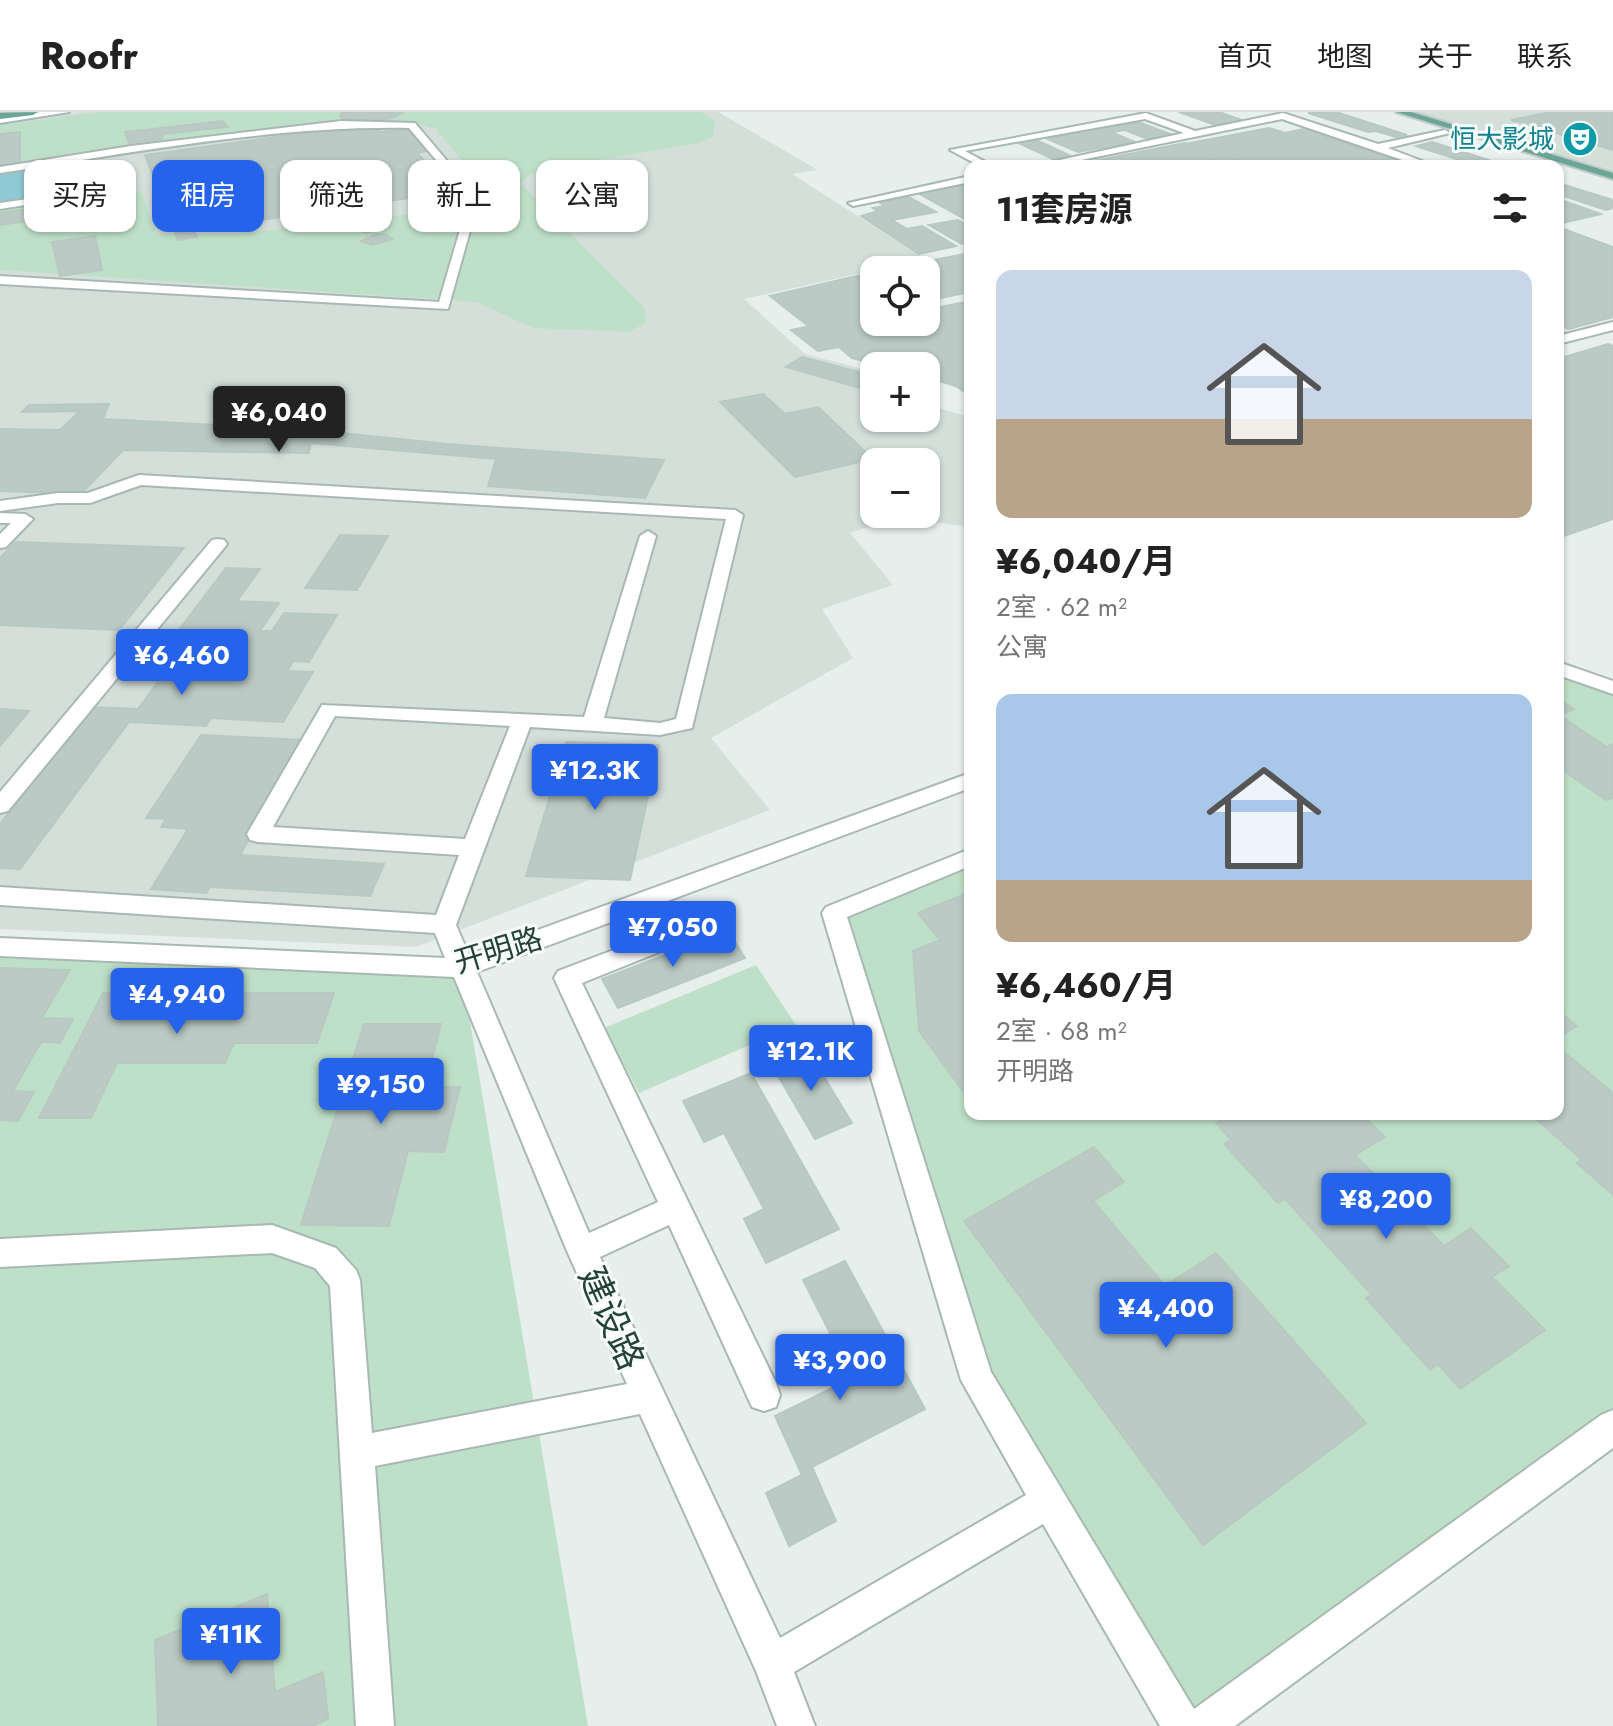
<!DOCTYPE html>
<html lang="zh">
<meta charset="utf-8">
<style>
body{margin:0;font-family:Jost,"Noto Sans SC",sans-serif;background:#f2f2f2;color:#222;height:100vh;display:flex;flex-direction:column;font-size:30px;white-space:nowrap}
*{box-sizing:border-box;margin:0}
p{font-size:26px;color:#767676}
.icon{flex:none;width:44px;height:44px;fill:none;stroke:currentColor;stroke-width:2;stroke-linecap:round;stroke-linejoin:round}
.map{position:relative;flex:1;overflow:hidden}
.details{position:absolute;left:964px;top:48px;width:600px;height:960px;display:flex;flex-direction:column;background:#fff;border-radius:16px;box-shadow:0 2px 6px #0004}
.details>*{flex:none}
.hud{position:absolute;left:24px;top:48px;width:760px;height:72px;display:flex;gap:16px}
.buttons{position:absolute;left:860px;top:144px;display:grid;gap:16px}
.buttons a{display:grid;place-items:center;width:80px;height:80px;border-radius:16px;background:#fff;box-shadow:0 2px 6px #0004;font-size:40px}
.price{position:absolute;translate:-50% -68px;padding:0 18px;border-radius:8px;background:#2563eb;color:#fff;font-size:26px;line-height:52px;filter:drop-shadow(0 2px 4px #0008)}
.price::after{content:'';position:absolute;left:50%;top:48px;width:24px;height:18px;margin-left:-12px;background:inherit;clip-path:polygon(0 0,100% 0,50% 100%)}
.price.selected{background:#222;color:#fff}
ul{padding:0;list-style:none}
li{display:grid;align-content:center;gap:16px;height:424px;padding:0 32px}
li span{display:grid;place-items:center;height:248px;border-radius:16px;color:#555}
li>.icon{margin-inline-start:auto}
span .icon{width:144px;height:144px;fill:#fffc;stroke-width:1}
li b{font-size:34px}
h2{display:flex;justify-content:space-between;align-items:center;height:96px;padding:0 32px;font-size:34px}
.tag{padding:0 28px;border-radius:16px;background:#fff;box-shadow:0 2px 6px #0004;font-size:28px;line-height:72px}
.tag.selected{background:#2563eb;color:#fff}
header{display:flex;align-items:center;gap:48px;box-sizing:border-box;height:112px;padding:0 40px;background:#fff;border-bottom:2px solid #e0e0e0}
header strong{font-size:38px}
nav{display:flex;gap:44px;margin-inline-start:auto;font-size:28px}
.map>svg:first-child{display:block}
</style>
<header>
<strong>Roofr</strong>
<nav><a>首页</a><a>地图</a><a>关于</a><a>联系</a></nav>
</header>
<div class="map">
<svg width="1613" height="1614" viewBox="0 0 1613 1614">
<rect width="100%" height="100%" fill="#e6efeb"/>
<g fill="#d4dfda" fill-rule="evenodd">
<path d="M79,0h639l100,58 -26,4 133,85 -181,40 61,55 69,18v46h52v-13l44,12v110l-72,-10 -48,16 43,52 -71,24 31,49 -142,80 59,72 -354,137 -416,-18v-807zM874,350h52v52h-52z"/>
<path d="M1401,0h212v64z"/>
</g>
<g fill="#bfe0c8">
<path d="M99,0h602l14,9 -2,16 -15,6 -153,26 -15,5 -9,10 123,123 2,15 -16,10 -97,-4 -56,-26 -477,-32v-63l124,-16 18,2 14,41 87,-1 211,-24 40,-10 -58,-70 -20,-6 -78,-1 -198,23 -140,23v-43z"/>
<path d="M1558,556l55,20v739l-410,299 -226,-346 -143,-467 136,-56v257h588z"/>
<path d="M0,835l461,21 127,758h-588z"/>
<path d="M756,853l40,60 -157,68 -35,-65z"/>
</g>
<path fill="#8ec9d4" d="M38,53l3,35 -41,6v-36z"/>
<g fill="#bbcac4" stroke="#b8c9c2" stroke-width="2">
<path d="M342,0h62l-12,6 -32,4 -16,-3 -4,-3z"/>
<path d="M1179,0h40l28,10 -26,5z"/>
<path d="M1336,0l71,23 -11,2 -20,-6 -8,1 -60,-19z"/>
<path d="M1551,0h62v38l-102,-30z"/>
<path d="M223,9l5,6 -64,7 -2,5 -33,4 -4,-11z"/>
<path d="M1138,10l35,13 -23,5 -25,-10 -14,2 24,10 -57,10 -33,-14z"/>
<path d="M349,15l3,3 23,-3 5,5 27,-3 20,22 -10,2 11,12 10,-1 16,18 -6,1 8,8 -262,39 3,7 -19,3 -33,-85z"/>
<path d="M1269,16l16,5 19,-4 109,37h-162l-61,-23z"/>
<path d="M20,20v31l-20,2v-31z"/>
<path d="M1034,27l37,17 -18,3 -37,-17z"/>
<path d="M1432,30l75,24h-29l-62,-20z"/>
<path d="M1185,31l60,23h-178z"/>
<path d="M82,53l2,26 -35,5 -4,-27z"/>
<path d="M1558,71l55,17v8l-7,2 -48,-16z"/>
<path d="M970,72v38l-52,-29z"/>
<path d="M909,85l27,15 -44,8 15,9 15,-3 34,20 -37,8 -58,-38 17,-5 -5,-3 12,-2 -6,-4z"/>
<path d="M1558,87l43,15 -43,10z"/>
<path d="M86,89l-1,22 -34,5 -2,-10 -49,7v-12z"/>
<path d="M958,108l12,7v15l-8,2 -33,-19z"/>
<path d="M370,110l10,1 4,4 -17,6 -13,-4z"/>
<path d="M1558,115l55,20v70l-44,12 -11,-4z"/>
<path d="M377,122l10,1 5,4 -19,6 -12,-4z"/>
<path d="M95,124l7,34 -42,6 -8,-34z"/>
<path d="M970,141v39l-44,9v-31h-43z"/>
<path d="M874,160v50h52v-12l44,-9v95l-14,-10 -30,-9v-11h-43l-31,-8 -13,-11 -21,4 -27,-21 29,-6 -13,1 -37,-29z"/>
<path d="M1608,232l5,2v173l-55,19v-179z"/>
<path d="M802,245l72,19v16l-88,-25z"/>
<path d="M763,282l22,20 33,-7 55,52 -78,18 -75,-75z"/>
<path d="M109,292l-6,15 209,11 135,14 217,16 -19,38 -157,-12 8,-27 -185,-16 -2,10 -186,-3 -42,44 -81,-3v-62l60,1 20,-19 -58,1 7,-7z"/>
<path d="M340,423l48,1 -31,54 -52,-2z"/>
<path d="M16,430l168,6 -65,82 -119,-5v-67z"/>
<path d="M226,456l34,1 -23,32 42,2 -19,28h12l12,-18 53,2 -28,47 -16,-1 -6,10 26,1 -30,50 -72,-4 -5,8 -77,-4 -109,147 -20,-1v-44l91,-117 47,2 47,-64 -17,-1z"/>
<path d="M1558,587l16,10 -15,6 48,32 6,-3v54l-7,2 -48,-33z"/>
<path d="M0,597l29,2 -29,35z"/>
<path d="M201,623l104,5 -65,115 144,9 -14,32 -160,-9 -4,6 -55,-4 37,-60 -27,-2 5,-8 -20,-1z"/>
<path d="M566,630l93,3 -29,135 -104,-4z"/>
<path d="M970,780v196l-7,3 -44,-60 -6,-80 27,-11 -22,-27z"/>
<path d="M728,819l17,27 -127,50 -16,-29z"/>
<path d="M0,856l70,2 -28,48 31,1 -13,24 -19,-1 -28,49 21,1 -16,29 -18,-1z"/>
<path d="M103,881h231l-17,50h-83l-9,20h-108l-26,55h-52z"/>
<path d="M1558,899l19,15 -19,11z"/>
<path d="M364,912h77l-16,63h35l-16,65 -36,-1 -19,75 -88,-1z"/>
<path d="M806,935l46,76 -37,16 -45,-77z"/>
<path d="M1558,935l55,46v102l-36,-32 5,-3 -51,-46h27z"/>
<path d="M751,961l88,156 -73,34 -22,-44 20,-10 -40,-76 -20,9 -21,-41z"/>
<path d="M1232,1002h130l23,23 -30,18 89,91 27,-18 38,38 -17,11 53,53 -85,59 -22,-25 -8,6 -64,-72 6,-3 -87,-96 -7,4 -54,-59 7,-4 -15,-17z"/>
<path d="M1094,1035l30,35 -31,19 72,85 51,-33 150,170 -163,122 -239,-324z"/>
<path d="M845,1149l80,148 -113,58 24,54 -47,25 -23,-53 36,-18 -27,-59 78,-38 -50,-98z"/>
<path d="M267,1482l8,98 48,-20 5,47 -15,7h-155l-3,-86z"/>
</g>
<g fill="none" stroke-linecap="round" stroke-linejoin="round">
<defs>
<g id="minor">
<path d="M42,0h27l-69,11v-6z"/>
<path d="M1146,1l49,18 88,-18 95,31 67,-14 5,3 -62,15 47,18h-15l-138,-47 -230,47h-20l152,-33 -39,-14 -180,32 28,15h-13l-30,-16z"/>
<path d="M341,9l74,2 64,76 -31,110 -448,-25v-8l439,26 30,-103 -60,-71c-122,-2 -245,19 -366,38l2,36 -45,7v-6l35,-5 -2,-30 -33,5v-6l131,-21z"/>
<path d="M970,64v6l-117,24 -5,-3z"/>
<path d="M1613,210v8l-55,14v-8z"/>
<path d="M139,363l596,35 8,5 -51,213 -32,7 -130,-8 -74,198 13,30 501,-182v15l-493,184 112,261 69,-31 -104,-224 4,-7 150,-57 8,-3 8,3 4,6 -4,6 -142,57 194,400 4,12 -4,12 -12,4 -12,-4 -83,-182 -69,32 180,381 246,-143 -65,-115 -139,-467 4,-6 144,-58v17l-123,51 144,455 203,337 407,-294 12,-5v38l-378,278h-75l-117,-202 -249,148 21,54h-38l-21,-55 -116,-257 -265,52 19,260h-38l-26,-440 -15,-18 -43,-15 -272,14v-28l272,-14 64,23 20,22 4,10 12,153 255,-49 -60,-133 -113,-274 -454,-21v-18l445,20 -10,-25 -435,-28v-18l436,28 23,-60 -201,-13 -8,-2 -3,-6 75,-129 262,12 56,-181 8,-5 8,5 -52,182 56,5 16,-4 50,-200 -585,-34 -51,18h-32l-58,8v-10l58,-8h30zM335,604l175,10 -45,113 -192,-12z"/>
<path d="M0,401l25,1 8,5 -27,28 -6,1v-14l11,-11h-11z"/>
<path d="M218,427l6,1 3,4 -3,4 -216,263 -8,2v-21l212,-252z"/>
<path d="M1558,550l55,19v13l-55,-19z"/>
</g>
<g id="major">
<path d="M38,0l-5,3 -33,4v-6z"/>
<path d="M1396,0h15l202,61v6z"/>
</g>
</defs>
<use href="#minor" stroke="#a8b8b2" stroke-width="4"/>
<use href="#major" stroke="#c2cac8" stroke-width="4"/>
<use href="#minor" fill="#fff" fill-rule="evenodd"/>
<use href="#major" fill="#6aa596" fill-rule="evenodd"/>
</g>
<defs>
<symbol id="theatre-disc" viewBox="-11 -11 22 22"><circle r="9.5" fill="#0f9aa8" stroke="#f7fbf9"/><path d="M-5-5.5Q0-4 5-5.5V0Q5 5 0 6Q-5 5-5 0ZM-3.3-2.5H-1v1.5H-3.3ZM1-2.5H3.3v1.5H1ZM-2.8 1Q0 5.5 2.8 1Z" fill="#fff"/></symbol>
</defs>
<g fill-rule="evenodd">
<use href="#theatre-disc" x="1560" y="7" width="40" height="40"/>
</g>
<g text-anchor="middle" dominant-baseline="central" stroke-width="6" stroke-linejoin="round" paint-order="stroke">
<g font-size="26" fill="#0d838f" stroke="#f7fbf9" text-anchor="end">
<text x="1554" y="27">恒大影城</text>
</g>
<g font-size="30" fill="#24423a" stroke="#f7fbf9">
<text transform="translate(498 838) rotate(-17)">开明路</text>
</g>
<g font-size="36" fill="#24423a" stroke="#f7fbf9">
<text transform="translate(612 1206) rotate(66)">建设路</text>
</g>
</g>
</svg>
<div class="buttons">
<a><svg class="icon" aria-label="locate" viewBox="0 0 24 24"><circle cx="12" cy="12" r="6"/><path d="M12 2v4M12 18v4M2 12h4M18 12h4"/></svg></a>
<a>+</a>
<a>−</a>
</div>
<b class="price selected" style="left:279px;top:342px">¥6,040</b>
<b class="price" style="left:182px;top:585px">¥6,460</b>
<b class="price" style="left:595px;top:700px">¥12.3K</b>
<b class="price" style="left:673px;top:857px">¥7,050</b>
<b class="price" style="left:177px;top:924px">¥4,940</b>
<b class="price" style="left:811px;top:981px">¥12.1K</b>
<b class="price" style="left:381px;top:1014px">¥9,150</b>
<b class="price" style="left:1386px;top:1129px">¥8,200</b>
<b class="price" style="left:1166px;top:1238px">¥4,400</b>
<b class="price" style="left:840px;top:1290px">¥3,900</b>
<b class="price" style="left:231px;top:1564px">¥11K</b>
<div class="hud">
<a class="tag">买房</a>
<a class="tag selected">租房</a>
<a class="tag">筛选</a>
<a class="tag">新上</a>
<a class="tag">公寓</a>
</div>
<section class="details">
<h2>11套房源<svg class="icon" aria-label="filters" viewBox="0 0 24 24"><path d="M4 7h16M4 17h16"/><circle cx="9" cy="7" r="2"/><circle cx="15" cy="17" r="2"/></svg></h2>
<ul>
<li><span style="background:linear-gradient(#c9d6e8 60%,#b9a48a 0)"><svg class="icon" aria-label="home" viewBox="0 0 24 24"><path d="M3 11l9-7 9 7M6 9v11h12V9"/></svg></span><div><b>¥6,040/月</b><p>2室 · 62 m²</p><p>公寓</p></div></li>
<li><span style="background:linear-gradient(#a9c7e8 75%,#b9a48a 0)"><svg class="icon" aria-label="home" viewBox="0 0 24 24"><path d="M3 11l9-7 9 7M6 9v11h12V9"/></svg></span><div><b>¥6,460/月</b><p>2室 · 68 m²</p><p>开明路</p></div></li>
</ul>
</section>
</div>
